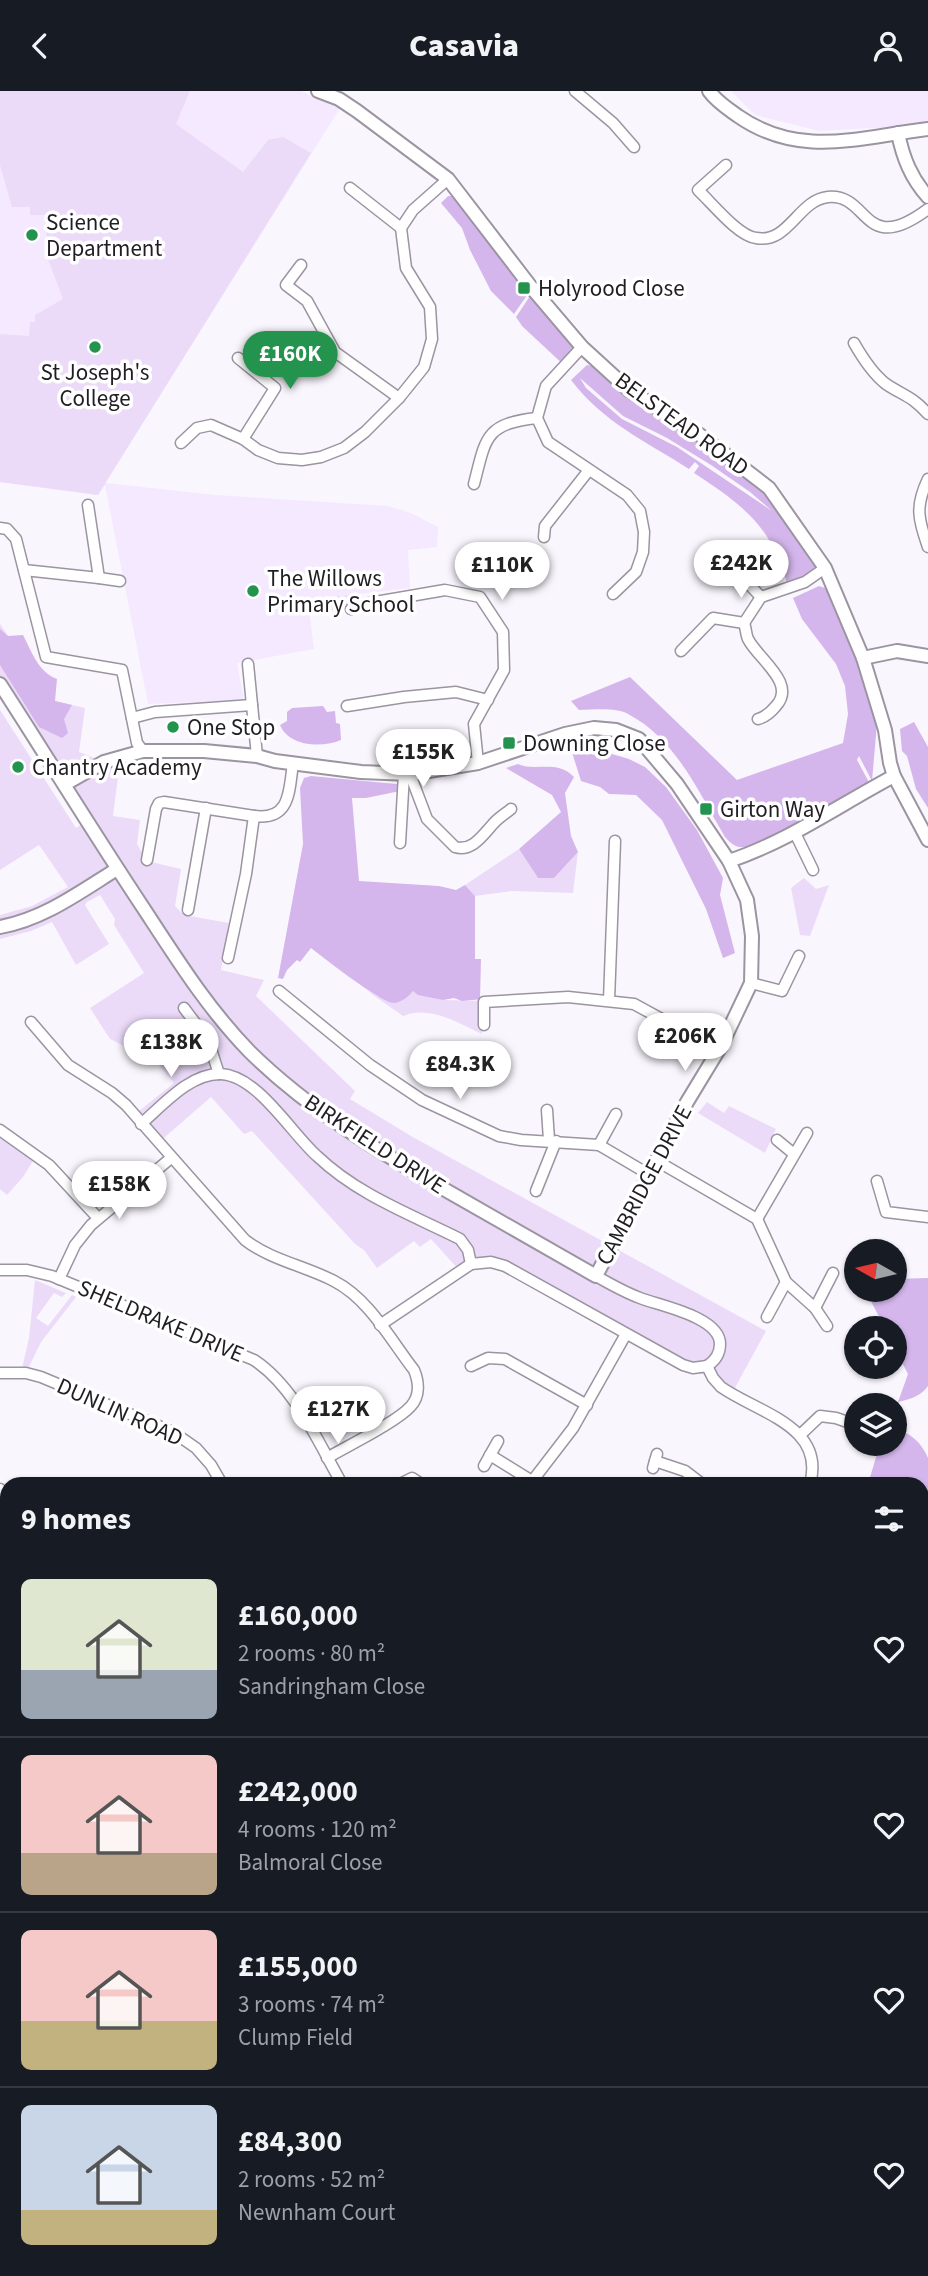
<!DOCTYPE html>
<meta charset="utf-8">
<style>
body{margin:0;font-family:"Source Sans 3",sans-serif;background:#20242c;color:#f1f3f6;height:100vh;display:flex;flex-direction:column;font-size:26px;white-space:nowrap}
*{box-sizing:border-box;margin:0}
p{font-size:23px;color:#9ea1a6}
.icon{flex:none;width:38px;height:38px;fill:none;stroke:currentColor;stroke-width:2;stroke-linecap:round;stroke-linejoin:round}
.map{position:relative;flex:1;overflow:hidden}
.drawer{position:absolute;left:0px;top:1386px;width:929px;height:800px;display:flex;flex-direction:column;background:#171b24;border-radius:21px 21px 0 0;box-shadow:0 2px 5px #0004}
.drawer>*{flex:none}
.needle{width:46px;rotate:278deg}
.buttons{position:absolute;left:844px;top:1148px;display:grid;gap:14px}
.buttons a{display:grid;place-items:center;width:63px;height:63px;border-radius:50%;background:#171b24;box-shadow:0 2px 5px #0004;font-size:35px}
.price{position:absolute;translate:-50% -60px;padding:0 16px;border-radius:24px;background:#fff;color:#222;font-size:23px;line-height:46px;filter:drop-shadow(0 2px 4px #0008)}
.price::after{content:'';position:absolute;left:50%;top:42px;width:21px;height:16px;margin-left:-10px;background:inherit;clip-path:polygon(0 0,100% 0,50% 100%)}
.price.on{background:#23934d;color:#fff}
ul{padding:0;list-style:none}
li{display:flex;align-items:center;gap:21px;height:175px;padding:0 21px}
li+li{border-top:2px solid #363941}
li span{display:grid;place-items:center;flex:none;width:196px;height:140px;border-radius:10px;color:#555}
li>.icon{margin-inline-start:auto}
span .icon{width:84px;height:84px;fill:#fffc;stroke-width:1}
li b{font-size:30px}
h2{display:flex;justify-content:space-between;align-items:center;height:84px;padding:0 21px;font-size:30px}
header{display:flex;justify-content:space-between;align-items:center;height:91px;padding:0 21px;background:#171b24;font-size:32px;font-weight:800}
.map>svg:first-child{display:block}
</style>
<header><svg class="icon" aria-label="back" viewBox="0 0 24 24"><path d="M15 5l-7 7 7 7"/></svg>Casavia<svg class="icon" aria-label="person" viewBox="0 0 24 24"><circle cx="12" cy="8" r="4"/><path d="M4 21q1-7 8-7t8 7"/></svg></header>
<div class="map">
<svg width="928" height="2185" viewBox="0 0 928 2185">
<rect width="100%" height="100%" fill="#faf6fe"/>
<g fill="#f4e9fe">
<path d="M0,0h301l39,17 -235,375 110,12 173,11 23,7 27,14 -1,20 -29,3 2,38 -102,12 6,49 -77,14 7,37 -96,4 -43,-219 -7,10 -98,-13z"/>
<path d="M731,0h197v34l-109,6 -64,-16z"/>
</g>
<g fill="#ebdbf9">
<path d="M0,0h190l-14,33 67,48 25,-32 15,-3 28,16 -213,342 -98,-13v-148l29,2 1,-14h5v-7l28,-16 -17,-45 1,-39h-17v-8h-18l-12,-42z"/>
<path d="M349,504l2,13 -42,5 -1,-13z"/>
<path d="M0,533l51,76 34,8 -6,44 25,10 15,-4v11l-6,47 27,4 -3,24 10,17 34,8 -6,37 9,9 45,8 -8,47 43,10 -8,16 99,95 -5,8 61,37 355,195 -35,64 -20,-21h-13l-202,-111 -37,7 -28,-31 -11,8 -6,-6 -37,27 -13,-18 -9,-6 -103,-113 -8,3 -33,-37 -53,46 -24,-28 40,-32 -15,-18 25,-15 -11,-13 -29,19 -34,-17 -20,-31 54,-35 -30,-48 1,-6 -15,-24 -13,7 -2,3 24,39 -33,21 -24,-43 -21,9 -31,8v-24l32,-9 36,-19 -29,-42 -39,25v-160l76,118 11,-7 -87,-137z"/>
<path d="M519,758l19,29h16l24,-26 -5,41 -61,-2 -37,5 -10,-11z"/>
<path d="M804,787l12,11 13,-4 -19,51 -10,-1 -9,-47z"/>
<path d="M366,899c20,10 28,19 47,1l30,9 40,1 -1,33c-24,-11 -52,-29 -79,-18z"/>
<path d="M707,1011l17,11 5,-7 47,23 -11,24 -67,-40z"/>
<path d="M0,1045l33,25 -10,16 -16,18 -7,-6z"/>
<path d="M35,1189l31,13 -4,4 -8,-4 -18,25 12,8 24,-31 4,2 -35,45 -15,31h-5l8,-35z"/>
<path d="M922,1401l6,2v369h-6z"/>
<path d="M922,1783h6v402h-12l-1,-6h7z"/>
</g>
<g fill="#d4b6ec" fill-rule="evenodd">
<path d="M448,105h7l75,95 -16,23 -23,-23 -21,-41 -8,-22 -21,-25z"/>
<path d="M532,202l42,47 2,10 -10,17 -44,-41 -6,-9z"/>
<path d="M587,274l6,1 167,112 59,81 -3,11 -28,17c-15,-60 -45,-82 -94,-114l5,-7 -4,-4 -6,7c-45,-29 -85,-46 -118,-89zM580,287l43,38 44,22 44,27 39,27 22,19 -95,-64 -55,-28 -36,-31z"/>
<path d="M819,495l16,5 44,109 -7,81 -13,-25 -2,4 13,24 -112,59c-14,6 -22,7 -33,-6 -26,-44 -49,-98 -97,-123 -13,-7 -34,-4 -49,-4l-8,-9 59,-24 107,103 106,-37 5,-29 -3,-28 -9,-22 -34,-45 -9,-21z"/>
<path d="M0,538l8,7 15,-1c9,17 15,37 34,44l-2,22 17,4 -8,14 4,14 -6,5 -23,-11 -39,-62z"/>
<path d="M323,615l4,6 8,-1 1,12 4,1 1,16c-18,8 -52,7 -61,-15l7,-4v-9l5,-4z"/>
<path d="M914,631l14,25v61l-12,-19 -9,-33 -5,-5 -2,-22z"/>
<path d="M571,658l34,3 24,7 16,8 21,20 31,43 26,48 -3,17 15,58 -12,5 -17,-49 -44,-89 -26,-25 -27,-1 -9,-7 -19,-6z"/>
<path d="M518,673c17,8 39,-5 56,13l-9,16 6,43 7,16 -24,26h-16l-19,-29 42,-37 -9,-17 -46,-27z"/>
<path d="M311,685l96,9 -2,5 -39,8h-14l7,83 80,5 17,4 9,-5 10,11v63h6l-1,40h3l-21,2 -8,-3 -11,2 -25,-5 -5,-4c-5,6 -11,11 -19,12 -13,0 -70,-45 -83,-55l-11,14 -3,-2 -10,10 -4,9 -5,-1 25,-134 -3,-56 4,-10z"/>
<path d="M928,1187v108c-8,11 -18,13 -30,16l10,-28 -14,-27v-19h-9l-20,-38h29v-11z"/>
<path d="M894,1337c17,5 27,14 34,30v137l-6,-5v-106h-54l12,-40h14z"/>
<path d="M0,1403l7,6v164l-7,-1z"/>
</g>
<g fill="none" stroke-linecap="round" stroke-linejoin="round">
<g stroke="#877298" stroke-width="2.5">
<path d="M922,1553l6,-5"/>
<path d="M922,1591l6,6"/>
<path d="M922,1763h6"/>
</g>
<defs>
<g id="minor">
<path d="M575,0l38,32 21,24"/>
<path d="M726,74l-28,25c14,13 40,46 58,48 33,6 42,-38 72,-41 42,-4 34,61 100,12"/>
<path d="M350,97l51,40"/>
<path d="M301,174l-15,20 21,16 28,51 64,46"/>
<path d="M854,252c8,14 19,31 32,41 18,12 26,12 42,30"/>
<path d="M582,256l-36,39 -9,32 11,24 79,53 13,16 4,21 -1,20 -7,20 -23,22"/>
<path d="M238,267l37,30 -32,51"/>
<path d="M181,352l16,-15 14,-3 32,14 15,11 20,8 24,2 19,-3 23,-9 21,-16 34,-34 25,-31 8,-28 -2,-32 -24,-39 -5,-40 12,-18 35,-31"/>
<path d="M928,388c-13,27 -10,40 0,68"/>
<path d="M474,393c12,-47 11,-60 63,-66"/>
<path d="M0,437l7,1 9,10 30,118 76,13 15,73 6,8"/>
<path d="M544,446l1,-11 44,-56"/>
<path d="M725,468l36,38"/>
<path d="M24,479l75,8 -11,-73"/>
<path d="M99,487l21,3"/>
<path d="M351,518l7,-4 87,-15 35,7 23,35 1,38 -30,54 4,39"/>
<path d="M744,532c2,5 2,12 4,16 10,20 49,44 28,67 -5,6 -10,11 -18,13"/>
<path d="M681,560l32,-33 31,5 17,-26 44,-15 20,-14"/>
<path d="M248,573l9,92"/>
<path d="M347,615l57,-9 52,-5 32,8"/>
<path d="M132,627l23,-6 97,-7"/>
<path d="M410,683l17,45 28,28c17,5 28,-12 38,-23 5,-6 12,-10 18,-15"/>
<path d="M795,742l18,37"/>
<path d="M400,752l4,-69"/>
<path d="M147,769l9,-51 3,-6 5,-1 90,14"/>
<path d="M188,819l18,-102"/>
<path d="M228,867l18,-84 8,-58c37,5 35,-26 39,-53"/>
<path d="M751,892l31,8 17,-35"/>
<path d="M279,900l91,74 52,35 77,36 22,4 78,5 51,30"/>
<path d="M609,909l6,-159"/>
<path d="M184,917l24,32 11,34"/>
<path d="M31,931l37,43 44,28 14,12 119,135c26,20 60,26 89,41 35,18 56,58 80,89 5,12 6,26 -3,36 -14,16 -64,40 -84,52"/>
<path d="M484,934v-23l84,-5 66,7 55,30 32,12"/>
<path d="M547,1019l2,30"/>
<path d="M141,1033c22,-19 49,-51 80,-50 37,2 70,59 96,82 41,39 93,58 143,83l8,11 3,14 20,-2 14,4 178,99 10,3 14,-2 6,12 8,9c37,26 105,39 89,97"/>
<path d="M0,1039l49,35 49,53"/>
<path d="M777,1049l17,14"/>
<path d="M599,1054l17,-31"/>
<path d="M657,1070l100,58 29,63 29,26 12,18"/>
<path d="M877,1090l9,31 42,5"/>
<path d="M536,1100l20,-50"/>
<path d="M757,1128l50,-86"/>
<path d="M0,1179h27l25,6 202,84c41,27 64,82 88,124"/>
<path d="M596,1185c14,8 28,16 44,22 21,8 80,19 80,46 0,10 -5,17 -13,22"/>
<path d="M59,1188l16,-34 16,-20 80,-67"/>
<path d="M815,1217l18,-35"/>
<path d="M767,1226l19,-35"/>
<path d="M380,1234l91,-61"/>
<path d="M471,1275l17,-8 17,1 82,46"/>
<path d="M0,1282h26l15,4 132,55 23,16 15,17 11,19"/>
<path d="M800,1344l20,-19 16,2 20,7"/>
<path d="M490,1364l42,26"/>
<path d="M655,1370l30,10 17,13"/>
<path d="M484,1375l14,-25"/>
<path d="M653,1377l4,-14"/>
<path d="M400,1393l12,-6 9,6"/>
<path d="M530,1393l43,-56 53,-94"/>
<path d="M0,1398l7,6"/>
<path d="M0,1909l7,4"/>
<path d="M0,1996l7,-4"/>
<path d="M1,2106l6,18"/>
<path d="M34,2179l4,6"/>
<path d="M279,2179l1,6"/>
<path d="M607,2179l1,6"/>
</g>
<g id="tertiary">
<path d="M318,0l21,8 18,12 91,68 83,108 51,60 47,43 71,45 69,53 56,80 38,90 22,72 5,33 4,13 34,64"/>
<path d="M709,0c8,11 18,17 29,25 62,43 121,21 190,13"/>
<path d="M898,42c5,25 13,45 30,64"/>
<path d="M863,567l34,-7 31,5"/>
<path d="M0,593c49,76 96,153 146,228 32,49 63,98 104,140 59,58 128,99 199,140 49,28 98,56 147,84l91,-174 34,-56 30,-63 1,-47 -5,-36 -18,-39 -52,-77 -38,-45 -23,-9 -22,-2 -29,6 -87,29 -68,11 -49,-2 -86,-11 -18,-5 -53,-5h-61l-39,11 -39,22"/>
<path d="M729,770c60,-20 110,-56 165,-85"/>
<path d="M0,836c44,-8 80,-35 117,-58"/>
<path d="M0,1771l7,2"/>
<path d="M922,1776h6"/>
<path d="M728,2185l1,-6"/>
</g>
</defs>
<use href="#minor" stroke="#9b94a1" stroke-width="13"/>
<use href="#tertiary" stroke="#9b94a1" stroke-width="16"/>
<use href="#minor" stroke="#fff" stroke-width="10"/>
<use href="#tertiary" stroke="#fff" stroke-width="12"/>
</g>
<g fill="#23934d" stroke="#fff" stroke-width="2.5">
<circle cx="32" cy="144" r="7"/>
<rect x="517" y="190" width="14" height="14" rx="3.5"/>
<circle cx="95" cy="256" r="7"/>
<circle cx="253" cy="500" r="7"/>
<circle cx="173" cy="636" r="7"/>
<rect x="502" y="645" width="14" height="14" rx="3.5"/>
<circle cx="18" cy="676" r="7"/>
<rect x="699" y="711" width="14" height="14" rx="3.5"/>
</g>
<g text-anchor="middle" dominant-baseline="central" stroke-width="7" stroke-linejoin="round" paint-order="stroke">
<g font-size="23" fill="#211e23" stroke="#fff" text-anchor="start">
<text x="46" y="131">Science<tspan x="46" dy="26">Department</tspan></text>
<text x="538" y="197">Holyrood Close</text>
<text x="95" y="281" text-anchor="middle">St Joseph's<tspan x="95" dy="26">College</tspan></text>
<text x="267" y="487">The Willows<tspan x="267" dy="26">Primary School</tspan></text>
<text x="187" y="636">One Stop</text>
<text x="523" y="652">Downing Close</text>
<text x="32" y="676">Chantry Academy</text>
<text x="720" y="718">Girton Way</text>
</g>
<g font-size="23" fill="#211e23" stroke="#fff">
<text transform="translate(682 333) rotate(36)">BELSTEAD ROAD</text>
<text transform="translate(375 1053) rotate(33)">BIRKFIELD DRIVE</text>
<text transform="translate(644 1094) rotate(-62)">CAMBRIDGE DRIVE</text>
<text transform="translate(161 1230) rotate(23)">SHELDRAKE DRIVE</text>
<text transform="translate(120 1321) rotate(24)">DUNLIN ROAD</text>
</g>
</g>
</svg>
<div class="buttons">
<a><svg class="needle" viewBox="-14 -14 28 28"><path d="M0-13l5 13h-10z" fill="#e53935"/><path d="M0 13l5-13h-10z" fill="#9ea1a6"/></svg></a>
<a><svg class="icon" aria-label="locate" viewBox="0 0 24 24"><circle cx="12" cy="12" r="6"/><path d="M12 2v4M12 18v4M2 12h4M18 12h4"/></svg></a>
<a><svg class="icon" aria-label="layers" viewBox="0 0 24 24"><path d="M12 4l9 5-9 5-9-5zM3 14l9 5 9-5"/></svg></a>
</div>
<b class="price on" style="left:290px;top:300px">£160K</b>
<b class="price" style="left:741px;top:509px">£242K</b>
<b class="price" style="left:502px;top:511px">£110K</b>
<b class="price" style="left:423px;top:698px">£155K</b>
<b class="price" style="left:685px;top:982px">£206K</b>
<b class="price" style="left:171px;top:988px">£138K</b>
<b class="price" style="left:460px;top:1010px">£84.3K</b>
<b class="price" style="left:119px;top:1130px">£158K</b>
<b class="price" style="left:338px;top:1355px">£127K</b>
<section class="drawer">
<h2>9 homes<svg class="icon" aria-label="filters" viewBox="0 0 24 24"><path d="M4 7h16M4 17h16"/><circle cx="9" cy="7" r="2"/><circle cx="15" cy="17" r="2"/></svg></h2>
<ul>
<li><span style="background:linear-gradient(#dfe7d0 65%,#9aa5b1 0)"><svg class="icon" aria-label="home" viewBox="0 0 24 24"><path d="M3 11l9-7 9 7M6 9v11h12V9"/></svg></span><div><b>£160,000</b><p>2 rooms · 80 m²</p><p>Sandringham Close</p></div><svg class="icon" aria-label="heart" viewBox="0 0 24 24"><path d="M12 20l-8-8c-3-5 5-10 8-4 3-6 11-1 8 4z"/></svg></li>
<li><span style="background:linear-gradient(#f6c9c9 70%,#b9a48a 0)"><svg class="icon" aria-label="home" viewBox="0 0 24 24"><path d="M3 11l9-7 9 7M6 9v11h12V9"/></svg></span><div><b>£242,000</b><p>4 rooms · 120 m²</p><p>Balmoral Close</p></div><svg class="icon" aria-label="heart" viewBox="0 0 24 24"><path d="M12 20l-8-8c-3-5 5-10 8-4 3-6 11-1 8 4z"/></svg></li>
<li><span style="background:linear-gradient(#f6c9c9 65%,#c2b280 0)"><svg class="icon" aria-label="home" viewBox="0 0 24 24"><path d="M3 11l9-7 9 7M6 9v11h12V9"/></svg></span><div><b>£155,000</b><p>3 rooms · 74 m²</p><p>Clump Field</p></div><svg class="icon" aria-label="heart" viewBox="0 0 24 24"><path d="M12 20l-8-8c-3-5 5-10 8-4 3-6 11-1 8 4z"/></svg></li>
<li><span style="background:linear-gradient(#c9d6e8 75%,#c2b280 0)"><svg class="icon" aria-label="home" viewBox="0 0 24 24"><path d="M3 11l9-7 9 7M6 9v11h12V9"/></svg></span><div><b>£84,300</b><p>2 rooms · 52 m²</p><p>Newnham Court</p></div><svg class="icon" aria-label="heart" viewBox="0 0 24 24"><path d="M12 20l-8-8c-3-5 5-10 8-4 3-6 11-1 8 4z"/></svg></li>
</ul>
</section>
</div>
